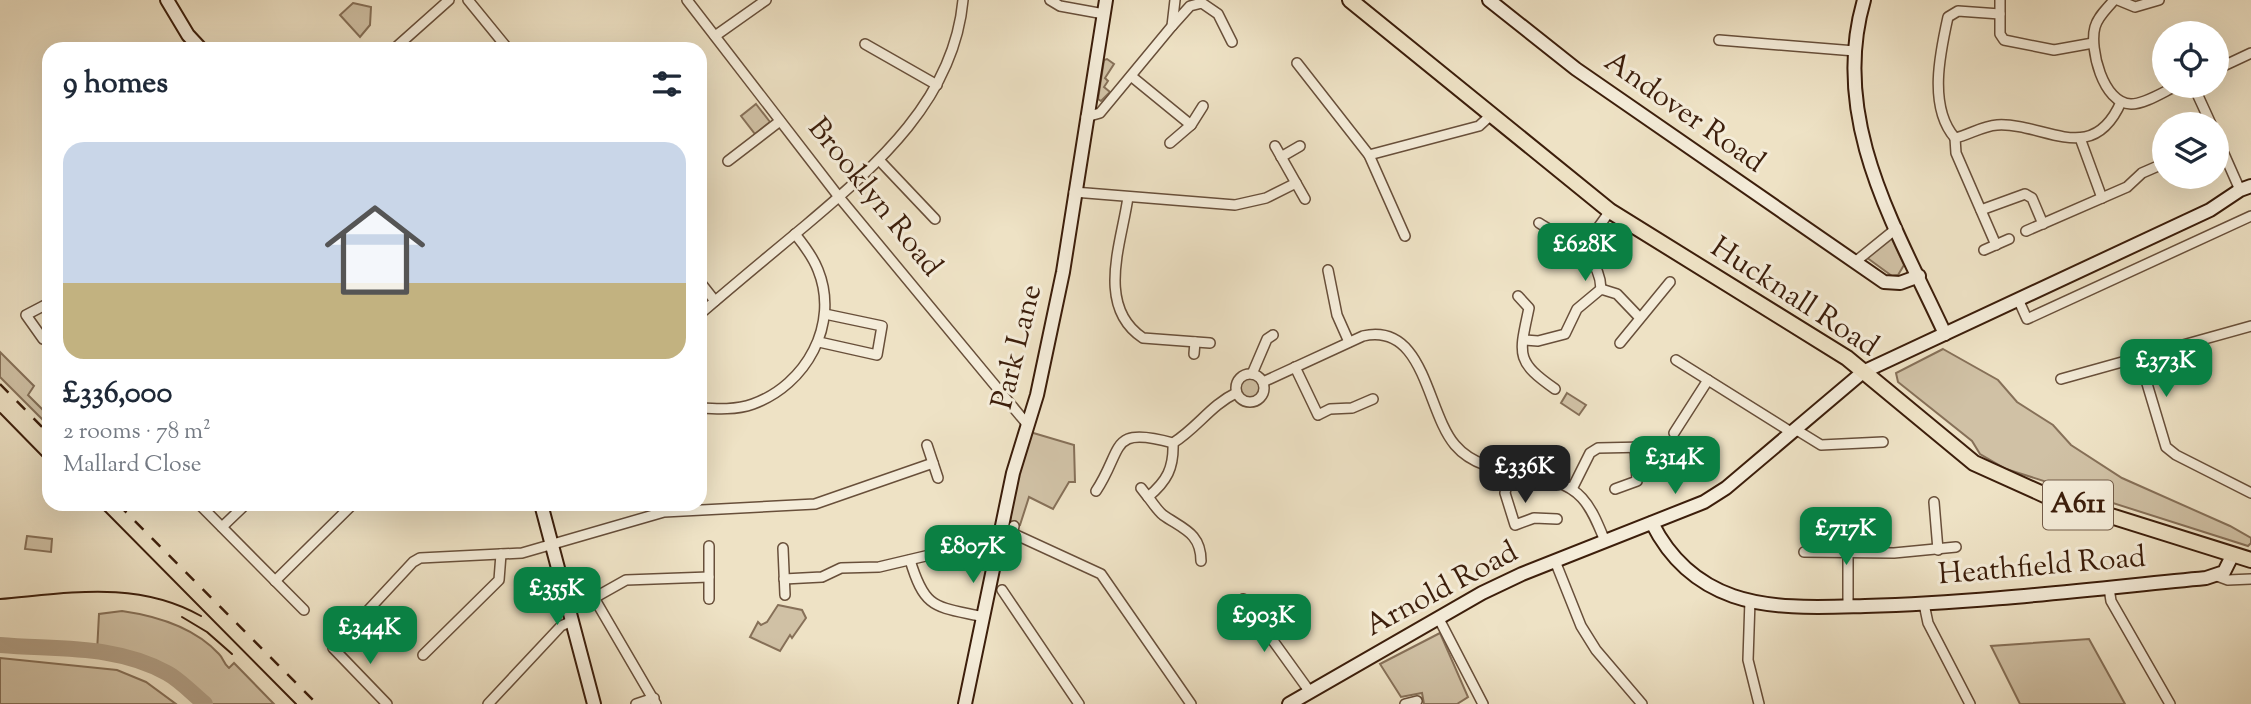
<!DOCTYPE html>
<meta charset="utf-8">
<style>
body{margin:0;font-family:"Sorts Mill Goudy",serif;background:#f6f6f7;color:#1f2937;height:100vh;display:flex;flex-direction:column;font-size:26px;white-space:nowrap}
*{box-sizing:border-box;margin:0}
p{font-size:23px;color:#747a83}
.icon{flex:none;width:38px;height:38px;fill:none;stroke:currentColor;stroke-width:2;stroke-linecap:round;stroke-linejoin:round}
.map{position:relative;flex:1;overflow:hidden}
.panel{position:absolute;left:42px;top:42px;width:665px;height:469px;display:flex;flex-direction:column;background:#fff;border-radius:21px;box-shadow:0 7px 28px #0002}
.panel>*{flex:none}
.tools{position:absolute;left:2152px;top:21px;display:grid;gap:14px}
.tools a{display:grid;place-items:center;width:77px;height:77px;border-radius:50%;background:#fff;box-shadow:0 7px 28px #0002;font-size:35px}
.price{position:absolute;translate:-50% -60px;padding:0 16px;border-radius:14px;background:#0b8043;color:#fff;font-size:23px;line-height:46px;filter:drop-shadow(0 2px 4px #0008)}
.price::after{content:'';position:absolute;left:50%;top:42px;width:21px;height:16px;margin-left:-10px;background:inherit;clip-path:polygon(0 0,100% 0,50% 100%)}
.price.selected{background:#222;color:#fff}
ul{padding:0;list-style:none}
li{display:grid;align-content:center;gap:14px;height:371px;padding:0 21px}
li span{display:grid;place-items:center;height:217px;border-radius:21px;color:#555}
li>.icon{margin-inline-start:auto}
span .icon{width:126px;height:126px;fill:#fffc;stroke-width:1}
li b{font-size:30px}
h2{display:flex;justify-content:space-between;align-items:center;height:84px;padding:0 21px;font-size:30px}
.map>svg:first-child{display:block}
</style>
<div class="map">
<svg width="2251" height="704" viewBox="0 0 2251 704">
<rect width="100%" height="100%" fill="#eee2c5"/>
<filter id="stains"><feTurbulence type="fractalNoise" baseFrequency=".00286" numOctaves="4"/><feColorMatrix values="0 0 0 0 .2 0 0 0 0 .09 0 0 0 0 .02 0 0 0 .5 -.17"/></filter>
<radialGradient id="worn" r=".72"><stop offset=".6" stop-color="#630" stop-opacity="0"/><stop offset="1" stop-color="#630" stop-opacity=".3"/></radialGradient>
<g fill="#d0c1a5" stroke="#867058" stroke-width="2">
<path d="M353,3l18,4 -1,18 -10,12 -20,-22z"/>
<path d="M1107,59l7,5 -9,14 3,3 -4,6 6,5 -9,9 -3,-2 6,-39z"/>
<path d="M756,104l14,18 -15,12 -14,-18z"/>
<path d="M1891,237l13,28 -6,10 -6,1 -26,-19z"/>
<path d="M1943,349l55,31 19,22 36,23 18,20 51,33 108,48 21,12v5l-3,3 -242,-77 -26,-15 -8,-13 -74,-59 -2,-9z"/>
<path d="M0,352l34,34 -6,9 21,21v10l-49,-49z"/>
<circle cx="1250" cy="388" r="10"/>
<path d="M1567,393l19,12 -7,10 -18,-12z"/>
<path d="M1030,432l44,13 1,37h-6l-16,27 -24,-12 -9,28 -10,-4 7,-48z"/>
<path d="M27,536l25,3 -1,13 -26,-3z"/>
<path d="M778,605l24,5 4,8 -14,20 -2,-3 -10,16 -30,-14 8,-15 3,3 6,-3z"/>
<path d="M122,611c35,5 72,16 97,43 5,5 4,9 10,14l5,-5 40,41h-71c-27,-29 -68,-44 -106,-52l2,-38z"/>
<path d="M1440,633l28,64 -11,7h-33l-2,-11 -21,4 -21,-33z"/>
<path d="M2089,639l36,65h-105l-29,-58z"/>
<path d="M0,658l117,12 29,12 30,22h-176z"/>
</g>
<g fill="none" stroke-linecap="round" stroke-linejoin="round">
<path stroke="#b19f86" stroke-width="16" d="M0,645c56,5 115,-1 167,28 13,7 26,21 38,31"/>
<defs>
<g id="street">
<path d="M468,0l40,49"/>
<path d="M687,0l152,197 188,227"/>
<path d="M1050,0l10,6 44,8"/>
<path d="M2000,0v34l4,6 50,10 39,-7"/>
<path d="M2114,0c-7,9 -16,16 -19,27 -6,21 8,77 36,77 14,0 32,-12 45,-18"/>
<path d="M2118,0l17,7 24,-7"/>
<path d="M2000,14l-42,-3 -10,6c-8,36 -20,90 7,121 14,-3 27,-12 42,-13 47,-3 95,43 124,-23"/>
<path d="M1172,26l18,-20 12,-3 16,11 14,28"/>
<path d="M715,36l51,-36"/>
<path d="M1719,40l136,11"/>
<path d="M865,44l72,41"/>
<path d="M394,49l55,-49"/>
<path d="M1297,63l72,92 36,81"/>
<path d="M2217,69l34,-16"/>
<path d="M1131,76l60,49"/>
<path d="M2189,86l5,1 17,37"/>
<path d="M1086,117l14,-4 72,-87 3,-26"/>
<path d="M1955,138l1,15 40,92"/>
<path d="M2080,138l22,60"/>
<path d="M2217,138l23,52"/>
<path d="M1170,143l21,-18 12,-19"/>
<path d="M1275,146l30,53"/>
<path d="M1369,155l110,-29 11,-10"/>
<path d="M1281,157l19,-11"/>
<path d="M728,161l52,-40"/>
<path d="M880,161l55,58"/>
<path d="M1074,192l161,13 31,-7 30,-15"/>
<path d="M1128,197c-6,45 -33,109 15,141l67,5"/>
<path d="M1981,210l44,-16 7,4 11,26"/>
<path d="M1539,223c28,18 61,30 62,66"/>
<path d="M2026,231l101,-44 15,-14 23,-10"/>
<path d="M1582,250l28,-39"/>
<path d="M1984,250l25,-11"/>
<path d="M1855,262l42,-34"/>
<path d="M1328,270l9,45 12,27"/>
<path d="M700,282l15,19"/>
<path d="M1518,296l11,12c-10,47 -14,53 26,81"/>
<path d="M2018,299l9,20 224,-103"/>
<path d="M700,314c35,-30 71,-60 106,-89 71,-60 148,-126 157,-225"/>
<path d="M43,339l-17,-24 23,-12"/>
<path d="M1525,340l13,1 27,-7 12,-25 24,-20 16,5 22,23"/>
<path d="M819,342l58,13 5,-29 -57,-12"/>
<path d="M1620,343l50,-61"/>
<path d="M1194,354l1,-12"/>
<path d="M2139,357l27,90 10,8 75,38"/>
<path d="M1676,360l115,72"/>
<path d="M1295,367l23,48 12,-6 22,-1 21,-9"/>
<circle cx="1250" cy="388" r="14"/>
<path d="M1252,374l15,-35 6,-4"/>
<path d="M2061,379l190,-53"/>
<path d="M1263,382l100,-46c62,-14 63,75 92,109 32,38 97,20 127,53 11,12 17,29 23,43"/>
<path d="M700,408c18,1 36,2 53,-4 53,-19 87,-80 65,-134 -5,-13 -14,-25 -23,-36"/>
<path d="M1795,429l26,16 62,-3"/>
<path d="M1674,433l34,-53"/>
<path d="M1173,443c1,25 -6,38 -25,54 5,6 9,13 15,18 20,14 38,18 38,46"/>
<path d="M927,445l11,33"/>
<path d="M1510,472l-5,21 10,32 19,-7 23,1"/>
<path d="M1141,488l7,9"/>
<path d="M1572,489l18,-36 8,-5 97,-2v13"/>
<path d="M1615,489l22,-8 -2,-34"/>
<path d="M1096,491c28,-42 12,-66 77,-48 24,-15 38,-38 63,-50"/>
<path d="M1934,502l4,48"/>
<path d="M199,504l105,106"/>
<path d="M222,527l24,-23"/>
<path d="M1012,533l89,41 90,130"/>
<path d="M709,546v53"/>
<path d="M1010,547l4,-21"/>
<path d="M783,548l2,47"/>
<path d="M1804,552l90,1 62,-6"/>
<path d="M910,560c15,50 25,46 73,57"/>
<path d="M1555,561l26,65 15,24 46,54"/>
<path d="M2217,576l11,4 23,-1"/>
<path d="M784,579l38,-2 19,-9 38,-1 76,-18 1,11"/>
<path d="M275,581l78,-77"/>
<path d="M562,583l21,-4 73,125"/>
<path d="M2109,588l2,13 59,103"/>
<path d="M1002,590l77,114"/>
<path d="M594,598l32,-18 83,-3"/>
<path d="M1243,599l67,93"/>
<path d="M1750,600l-2,60 11,44"/>
<path d="M1924,604l4,19 42,81"/>
<path d="M1848,606v-53"/>
<path d="M1439,619l44,85"/>
<path d="M423,655l76,-75 2,-26"/>
<path d="M387,704l-54,-56 80,-86 7,-4 102,-5 142,-41 151,-8 118,-41"/>
<path d="M488,704l73,-78 11,-5"/>
<path d="M636,704l18,-6"/>
<path d="M1405,704l12,-3"/>
</g>
<g id="secondary">
<path d="M167,0l21,35 13,14"/>
<path d="M1489,0l87,69 308,213 16,1 19,-7"/>
<path d="M1864,0c-35,120 32,228 81,334"/>
<path d="M541,504l53,200"/>
<path d="M1652,523c17,34 44,60 81,73 40,14 91,11 132,10 114,-3 227,-17 341,-28l18,-6 9,-18"/>
<path d="M965,704l48,-231 24,-78 26,-123 43,-272"/>
<path d="M1289,704l193,-111 40,-19 182,-72 22,-14 137,-116 347,-162 30,-20 11,-4"/>
</g>
<path id="primary" d="M1350,0l260,211 237,147 127,105 73,33 204,64"/>
</defs>
<use href="#street" stroke="#684f3a" stroke-width="12"/>
<use href="#secondary" stroke="#3c1e0b" stroke-width="16"/>
<use href="#primary" stroke="#3c1e0b" stroke-width="18"/>
<use href="#street" stroke="#f4ecd9" stroke-width="9"/>
<use href="#secondary" stroke="#f4ecd9" stroke-width="12"/>
<use href="#primary" stroke="#eee2c5" stroke-width="14"/>
<g stroke="#3c1e0b" stroke-width="2">
<path d="M0,413l49,50"/>
<path d="M98,504l198,200"/>
<path d="M0,599c70,-6 137,-19 201,17"/>
<path d="M182,617l25,15 25,22"/>
</g>
<g stroke="#3c1e0b" stroke-width="2.5" stroke-dasharray="12 12" stroke-linecap="butt">
<path d="M0,384l49,50"/>
<path d="M118,504l199,200"/>
</g>
</g>
<g text-anchor="middle" dominant-baseline="central" stroke-width="6" stroke-linejoin="round" paint-order="stroke">
<rect fill="#f4ecd9" stroke="#735c49" stroke-width="2" x="2043" y="480.5" width="70" height="49" rx="5"/>
<g font-size="28" font-weight="bold" fill="#3c1e0b">
<text x="2078" y="505">A611</text>
</g>
<g font-size="30" fill="#3c1e0b" stroke="#f4ecd9">
<text transform="translate(1684 113) rotate(35)">Andover Road</text>
<text transform="translate(874 198) rotate(51)">Brooklyn Road</text>
<text transform="translate(1794 298) rotate(33)">Hucknall Road</text>
<text transform="translate(1018 347) rotate(-76)">Park Lane</text>
<text transform="translate(2042 567) rotate(-5)">Heathfield Road</text>
<text transform="translate(1442 590) rotate(-28)">Arnold Road</text>
</g>
</g>
<rect width="100%" height="100%" filter="url(#stains)"/>
<rect width="100%" height="100%" fill="url(#worn)"/>
</svg>
<div class="tools">
<a><svg class="icon" aria-label="locate" viewBox="0 0 24 24"><circle cx="12" cy="12" r="6"/><path d="M12 2v4M12 18v4M2 12h4M18 12h4"/></svg></a>
<a><svg class="icon" aria-label="layers" viewBox="0 0 24 24"><path d="M12 4l9 5-9 5-9-5zM3 14l9 5 9-5"/></svg></a>
</div>
<b class="price" style="left:1585px;top:283px">£628K</b>
<b class="price" style="left:2166px;top:399px">£373K</b>
<b class="price" style="left:1675px;top:496px">£314K</b>
<b class="price selected" style="left:1525px;top:505px">£336K</b>
<b class="price" style="left:1846px;top:567px">£717K</b>
<b class="price" style="left:973px;top:585px">£807K</b>
<b class="price" style="left:557px;top:627px">£355K</b>
<b class="price" style="left:1264px;top:654px">£903K</b>
<b class="price" style="left:370px;top:666px">£344K</b>
<section class="panel">
<h2>9 homes<svg class="icon" aria-label="filters" viewBox="0 0 24 24"><path d="M4 7h16M4 17h16"/><circle cx="9" cy="7" r="2"/><circle cx="15" cy="17" r="2"/></svg></h2>
<ul>
<li><span style="background:linear-gradient(#c9d6e8 65%,#c2b280 0)"><svg class="icon" aria-label="home" viewBox="0 0 24 24"><path d="M3 11l9-7 9 7M6 9v11h12V9"/></svg></span><div><b>£336,000</b><p>2 rooms · 78 m²</p><p>Mallard Close</p></div></li>
</ul>
</section>
</div>
